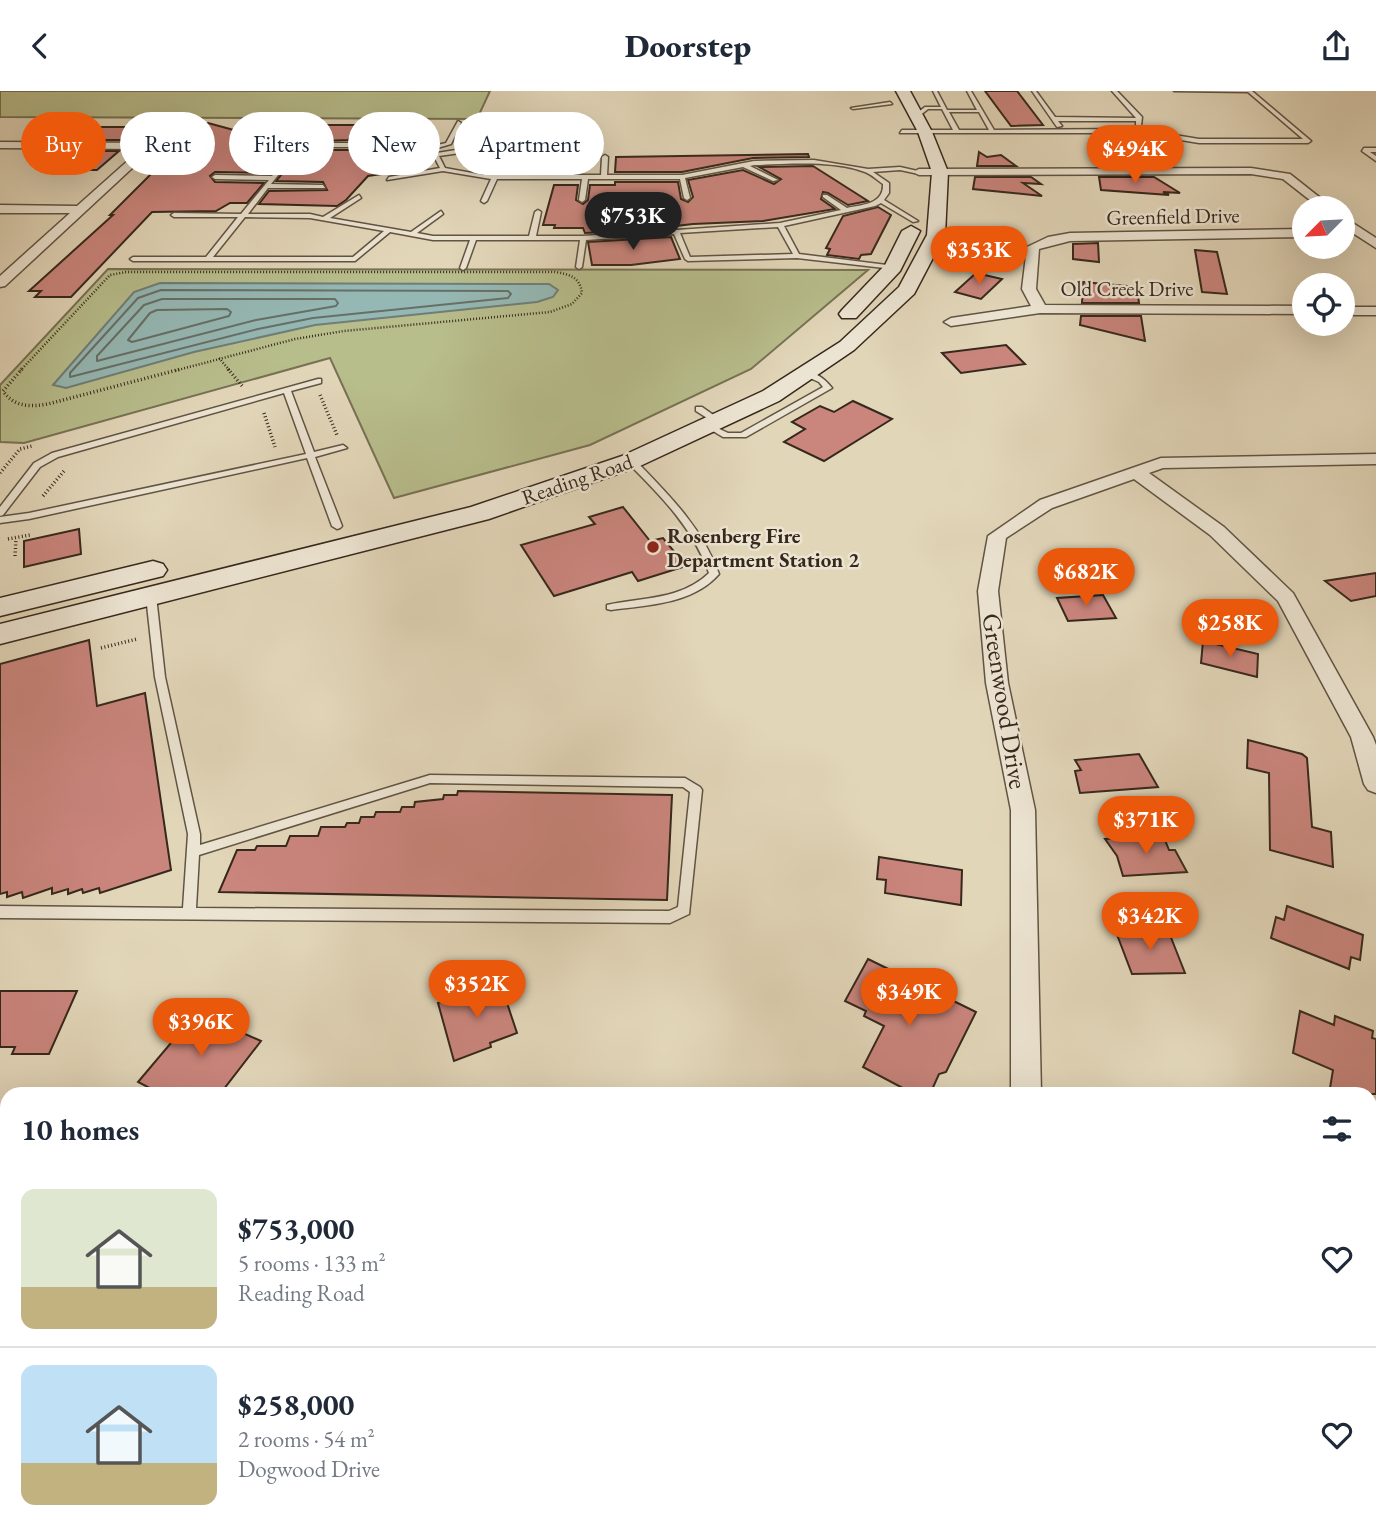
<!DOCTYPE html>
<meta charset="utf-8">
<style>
body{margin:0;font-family:"EB Garamond",serif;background:#f2f2f3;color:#1f2937;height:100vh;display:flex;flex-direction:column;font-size:26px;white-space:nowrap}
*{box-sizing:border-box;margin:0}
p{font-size:23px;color:#747a83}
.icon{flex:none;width:38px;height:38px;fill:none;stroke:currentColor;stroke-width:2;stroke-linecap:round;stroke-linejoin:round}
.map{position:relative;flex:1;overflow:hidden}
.details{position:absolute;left:0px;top:996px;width:1377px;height:450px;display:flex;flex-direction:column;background:#fff;border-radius:21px 21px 0 0;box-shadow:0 7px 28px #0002}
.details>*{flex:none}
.top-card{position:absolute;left:21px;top:21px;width:700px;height:63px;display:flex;gap:14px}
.needle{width:46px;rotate:246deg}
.fabs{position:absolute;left:1292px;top:105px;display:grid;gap:14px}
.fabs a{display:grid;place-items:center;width:63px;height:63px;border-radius:50%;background:#fff;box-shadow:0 7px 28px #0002;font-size:35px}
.price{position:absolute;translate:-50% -60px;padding:0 16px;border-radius:24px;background:#ea580c;color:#fff;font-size:23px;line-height:46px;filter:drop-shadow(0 2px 4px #0008)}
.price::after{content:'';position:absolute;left:50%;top:42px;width:21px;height:16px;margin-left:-10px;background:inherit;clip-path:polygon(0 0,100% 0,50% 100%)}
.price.current{background:#222;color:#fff}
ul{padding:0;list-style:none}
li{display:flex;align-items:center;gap:21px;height:175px;padding:0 21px}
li+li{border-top:2px solid #e0e1e3}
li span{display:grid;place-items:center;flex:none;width:196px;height:140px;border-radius:14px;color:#555}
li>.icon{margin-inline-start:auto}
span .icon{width:84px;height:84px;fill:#fffc;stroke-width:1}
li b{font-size:30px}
h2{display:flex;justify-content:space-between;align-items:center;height:84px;padding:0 21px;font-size:30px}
.chip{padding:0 24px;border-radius:32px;background:#fff;box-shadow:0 7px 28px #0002;font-size:24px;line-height:63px}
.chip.current{background:#ea580c;color:#fff}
header{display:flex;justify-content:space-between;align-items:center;height:91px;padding:0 21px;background:#fff;font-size:32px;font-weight:800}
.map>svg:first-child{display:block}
</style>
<header><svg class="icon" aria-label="back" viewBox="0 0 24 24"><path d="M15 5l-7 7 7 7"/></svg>Doorstep<svg class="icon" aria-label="share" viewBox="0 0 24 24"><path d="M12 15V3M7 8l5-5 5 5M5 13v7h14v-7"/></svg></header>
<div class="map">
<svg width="1376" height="1445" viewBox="0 0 1376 1445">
<rect width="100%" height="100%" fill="#e2d6b9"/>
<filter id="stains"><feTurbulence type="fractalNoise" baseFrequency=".00286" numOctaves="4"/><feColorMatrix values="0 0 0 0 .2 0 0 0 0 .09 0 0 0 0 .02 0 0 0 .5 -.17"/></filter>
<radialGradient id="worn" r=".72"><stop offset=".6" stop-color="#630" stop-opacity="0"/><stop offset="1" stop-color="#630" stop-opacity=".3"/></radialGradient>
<g fill="#b8bd8c" stroke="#777254" stroke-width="2">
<path d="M0,0h490l-13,28 -477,-2z"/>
<path d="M108,178l760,1 -117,99 -161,76 -196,53 -64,-140 -306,85 -24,-1v-57z"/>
</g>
<path fill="#95b8b4" stroke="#6f7e77" stroke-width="2" d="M160,192l389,1 9,6 -5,7 -16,5 -222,23 -121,27 -128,36 -13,-3 81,-93z"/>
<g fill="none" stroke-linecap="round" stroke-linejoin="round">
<g stroke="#667068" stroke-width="2">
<path d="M161,199l347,1 3,3 -3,4 -195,20 -55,11 -188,48v-4l68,-75z"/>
<path d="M162,208h173l3,4 -2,3 -80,14 -159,41v-5l47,-51z"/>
<path d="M227,218l4,3 -2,4 -97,26 -4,-2 22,-27 7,-3z"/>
</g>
</g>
<g fill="#ca857d" stroke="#36281c" stroke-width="2">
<path d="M985,0h32l26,34 -32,1z"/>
<path d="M208,32l48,13 -5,8 3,3 35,3 -18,23 -56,-1 -5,4 5,6 49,1 -17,20h-17l-14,8 -64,1 -81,85h-36l6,-6h-12l84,-76h-3l89,-89z"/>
<path d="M289,34h70l-11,15 -50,2 -33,-2 12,-13z"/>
<path d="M368,34h28l9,15h-45z"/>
<path d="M94,36h54l-16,13h-53z"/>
<path d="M301,59h110l12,18 -55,8 -22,24 -9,6 -78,-2 10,-13 58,-1 -4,-8 -47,-1z"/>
<path d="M65,60h54l-22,19h-55z"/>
<path d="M979,61l8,5 14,-2 15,11h-39z"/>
<path d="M481,62h25l-7,19 -27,-2z"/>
<path d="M808,63l1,3 -56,1 -71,14h-67l1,-15z"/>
<path d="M1118,63l18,12h-38l-1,-10z"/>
<path d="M813,75l55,35 -20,4 -20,-12 -5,-1 -2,7 14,10 -72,12 -70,3 -43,5 -3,-17 -7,-3 -5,5 4,16 -54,3 -2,-5h-29l1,-3h-12l11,-40h24l-2,15 7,4 5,-4 2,-15h25v-3h63l3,17 7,3 5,-5 -5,-17 55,-10 31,14 7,-5 -22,-12z"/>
<path d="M975,86h56l10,7 -18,-1 19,13 -69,-7z"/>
<path d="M1099,86h55l26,16 -17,-1 6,3 -68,-5z"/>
<path d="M878,116l13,8 -20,39 -10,1 -2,4 -32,-4 3,-6 -4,-1 17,-32z"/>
<path d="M671,146l9,22 -49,6h-39l-4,-23z"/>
<path d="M1098,152l1,19 -26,-3v-15z"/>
<path d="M1195,159l22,2 10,42 -25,-2z"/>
<path d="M976,182l26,6 -21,20 -26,-7z"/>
<path d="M1083,191l54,5 2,16h-57z"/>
<path d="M1081,225h60l4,25 -65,-16z"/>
<path d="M1006,254l19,19 -64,9 -19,-20z"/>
<path d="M853,310l39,18 -68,42 -40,-19 21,-13 -13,-7 28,-16 14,6z"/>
<path d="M623,416l27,34 13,-3 23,28 -48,15 -6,-9 -78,24 -33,-51 74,-21 -6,-7z"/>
<path d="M79,438l2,25 -57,13v-26z"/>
<path d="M1376,482v23l-25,5 -26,-20z"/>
<path d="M1103,504l13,23 -48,3 -11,-23z"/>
<path d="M89,549l8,66 48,-13 26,177 -71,23 -1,-5 -16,5 -1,-4 -14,5v-5l-16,5v-6l-29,10 -1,-6 -15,5v-5l-7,2v-230z"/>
<path d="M1203,550l55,13 -1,23 -56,-14z"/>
<path d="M1248,649l54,14 5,4 5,69 19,5 2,35 -63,-17 -1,-77 -22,-5z"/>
<path d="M1139,663l19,33 -78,6 -5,-22 6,-1 -6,-10z"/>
<path d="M458,700l214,4 -5,105 -448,-8 18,-42h18l2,-4h29l4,-10h28l3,-9h24l2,-4h12l2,-6h13l2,-5h24l2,-5h12l1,-5 28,-3 1,-4h13z"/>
<path d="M1163,744l6,15h6l12,22 -64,4 -6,-20 -12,-17z"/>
<path d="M879,766l83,13 -1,35 -76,-12 1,-13 -9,-1z"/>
<path d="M1287,815l76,29 -3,25 -9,-3 -2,12 -78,-31 5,-21 8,3z"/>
<path d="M1168,839l17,43 -53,1 -16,-42z"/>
<path d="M868,868l108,53 -30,60 -7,2 -9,20h-16l-51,-27 21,-41 -20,-10 2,-5 -21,-10z"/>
<path d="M500,891l17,51 -27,10 1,4 -37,14 -16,-58z"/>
<path d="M0,900h77l-28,63h-37l3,-7h-15z"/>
<path d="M203,914l21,10 -6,7 43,19 -41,53h-59l-23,-12z"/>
<path d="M1300,920l34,14 1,-9 38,15 -1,7 4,1v55h-47l4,-24 -40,-17z"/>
</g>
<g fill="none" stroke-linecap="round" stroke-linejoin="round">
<defs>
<g id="lane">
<path d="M933,0h4l10,19h30l-10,-19h4l23,39 144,-1 61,10h104l-55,-47 -74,-1h78l59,50 -3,2h-109l-61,-10h-238l2,-3h51l-11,-21h-14l-10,8 -5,-1 12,-9h16zM949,21h30l10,18h-30z"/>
<path d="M1032,0h4l19,26 81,1 -24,-27h5l25,26 -1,9 -5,1v-6h-78l4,5 -5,1z"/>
<path d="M890,11l2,2 -39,5 -2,-1z"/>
<path d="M458,30l3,2 -10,21 -17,5 3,4 44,-7 41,1 -8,28h87l1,-18 3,-2 3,2 -1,18h75l72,-14 60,-1 54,9 32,-2 22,5 -3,2 -19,-4 -27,2 16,11v10l-5,7 34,21 -5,1 -32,-19 -6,3 -91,20 15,28 96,12v2l-2,1 -96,-11 -109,3 -3,-2 -11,-25 -88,6 -4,27 -3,2 -3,-2 4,-27h-104l-10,28 -3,2 -3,-2 10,-28h-37l-43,-8 -35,29h-222l-3,-2 3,-2h73l32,-40h-64l-3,-2 3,-2 67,1 28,-34 -54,-1 -3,-2 3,-2 57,1 22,-28 -40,-4 14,-20 5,1 -13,17 38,3 11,-2h40l14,-20 3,2 -11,18h66l8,4 17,-4zM309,56h111l11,4 9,17 -51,9 -2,3 56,-9 48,8 -10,22 3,2 3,-2 10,-22h85l-3,21 3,2 3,-2 3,-21h92l4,19 3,2 3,-2 -5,-20 58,-11 30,14 5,-1 -28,-14 4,-1c33,-1 80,-5 111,7 6,2 12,8 18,12 1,20 -20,21 -36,24l-20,-13h-4v2l18,13 -61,13 -132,9 -4,-19 -3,-2 -3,2 4,19 -59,4h-47l5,-24 -3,-2 -3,2 -6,24h-96l-16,-3 26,-19 -2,-3 -30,21 -81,-14 31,-20 -2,-3 -36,22 -13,-3h-62l20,-26h57l-2,-3 -52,-1 29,-36zM481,59h36l-8,25h-26l-38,-7 -6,-12zM245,126l65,1 74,13 -31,26h-140zM778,136l15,27 -103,3 -10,-24z"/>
<path d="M1364,57h12v4h-6l6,4v5l-14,-10z"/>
<path d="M803,280c12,0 22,8 29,17l-86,49h-23l-20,-12 4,-2 21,10h13l82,-46 -4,-5 -16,-7z"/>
<path d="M318,288h3v4l-30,8 23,61 29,-7 4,3 -32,9 27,69 -2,2 -3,1 -5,-3 -25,-68 -278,61 -29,4v-6l29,-4 277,-59 -22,-61 -226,64 -18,10 -37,48 -3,1v-9l34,-44 18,-10z"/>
<path d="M696,316h6l20,14 -7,2 -19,-12z"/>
<path d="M628,368h6c34,35 68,68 85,115 -26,30 -71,31 -108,36l-4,-1v-4c36,-8 74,-5 102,-32 -16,-45 -48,-77 -81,-110z"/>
<path d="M151,502l5,3 9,81 35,157v11l230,-70 255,3 15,9 2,3 -13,124 -19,9 -670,-5v-12l183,2 5,-74 -33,-157 -9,-81zM430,692l253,4 7,5 -12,115 -9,4 -473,-3 3,-53z"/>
</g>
<g id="street">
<path d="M0,51l151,1 5,3 -151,140 -5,1v-11l70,-63h-70v-8l77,1 64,-57 -141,-1z"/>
<path d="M1251,77l39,6 43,34h-13l-37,-29 -32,-5 -332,1 -6,-3 6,-3z"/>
<path d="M1342,125l34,22v10l-34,-22z"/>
<path d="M1304,138v8l-234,4 -31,8 -3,40 9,16 259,1v8l-264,-1 -89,13 -7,-4 7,-4 80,-12 -9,-17 5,-42 21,-10 22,-4z"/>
<rect x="1342" y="216" width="34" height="8"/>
<path d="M1376,363v10l-213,4 -14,5 75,54 69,66 80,144 3,8v48l-8,-3 -4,-6 -13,-47 -73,-136 -68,-66 -76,-56 -82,29 -46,30 -8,53 10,92 27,127 6,284h-30v-284l-25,-127 -8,-92 10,-55 52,-36 121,-42z"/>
<path d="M0,1038l7,1v32l-7,-1z"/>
<path d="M262,1438h40l1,7h-40z"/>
<rect x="981" y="1438" width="40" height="7"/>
</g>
<g id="secondary">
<path d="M896,0h14l22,41 16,40 -3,63 -31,59 -60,56 -75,51 -139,65 -151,53 -489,125v-20l471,-117 151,-51 141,-65 77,-49 59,-55 28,-52 5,-63 -14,-40z"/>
<path d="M911,135l9,5 -20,40 -44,47h-14l-3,-4 3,-4 43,-45 17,-34z"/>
<path d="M153,470l10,3 4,6 -4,6 -163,40v-18z"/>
</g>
</defs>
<use href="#lane" stroke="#615443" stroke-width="3"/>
<use href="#street" stroke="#615443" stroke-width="3"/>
<use href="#secondary" stroke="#36281c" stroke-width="3"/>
<g stroke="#36281c" stroke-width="2.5" stroke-dasharray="1 2" stroke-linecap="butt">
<path d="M219,267l11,13"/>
<path d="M20,280l90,-96 16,-3h429c14,2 25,5 27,21l-10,11 -22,8 -206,19 -49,8 -121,32"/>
</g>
<g stroke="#36281c" stroke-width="3.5" stroke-dasharray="1 2.5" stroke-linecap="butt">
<path d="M22,278l-19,22c11,16 27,16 45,13l133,-35"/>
<path d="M228,278l15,18"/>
<path d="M320,304l17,40"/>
<path d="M264,322l11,34"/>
<path d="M0,382l20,-24 12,-3"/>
<path d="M43,405l21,-25"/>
<path d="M8,448l22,-4"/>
<path d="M15,465l1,-17"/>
<path d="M101,557l36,-9"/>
</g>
<use href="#lane" fill="#ece4d2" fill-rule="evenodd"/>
<use href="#street" fill="#ece4d2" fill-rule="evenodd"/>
<use href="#secondary" fill="#ece4d2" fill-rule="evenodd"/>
</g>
<circle fill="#8f2418" stroke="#ece4d2" stroke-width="2.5" cx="653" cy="456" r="7"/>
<g text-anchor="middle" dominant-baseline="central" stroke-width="5" stroke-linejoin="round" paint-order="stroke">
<g font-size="21" fill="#36281c" stroke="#ece4d2">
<text transform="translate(1173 125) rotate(-1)">Greenfield Drive</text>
<text x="1127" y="197">Old Creek Drive</text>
<text transform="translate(577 388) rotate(-19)">Reading Road</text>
</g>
<g font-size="21" font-weight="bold" fill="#36281c" stroke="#ece4d2" text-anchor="start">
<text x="667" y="444">Rosenberg Fire<tspan x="667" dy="24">Department Station 2</tspan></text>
</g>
<g font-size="26" fill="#36281c" stroke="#ece4d2">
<text transform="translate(1005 610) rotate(81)">Greenwood Drive</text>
</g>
</g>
<rect width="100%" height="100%" filter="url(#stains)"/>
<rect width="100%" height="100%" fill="url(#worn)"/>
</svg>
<div class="fabs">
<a><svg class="needle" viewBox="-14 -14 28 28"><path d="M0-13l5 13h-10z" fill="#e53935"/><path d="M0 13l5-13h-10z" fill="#747a83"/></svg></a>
<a><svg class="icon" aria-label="locate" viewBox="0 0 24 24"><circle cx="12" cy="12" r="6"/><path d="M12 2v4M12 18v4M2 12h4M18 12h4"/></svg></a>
</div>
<b class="price" style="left:1135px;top:94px">$494K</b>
<b class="price current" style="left:633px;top:161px">$753K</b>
<b class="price" style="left:979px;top:195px">$353K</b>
<b class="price" style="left:1086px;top:517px">$682K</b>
<b class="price" style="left:1230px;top:568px">$258K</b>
<b class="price" style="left:1146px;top:765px">$371K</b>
<b class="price" style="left:1150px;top:861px">$342K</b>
<b class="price" style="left:477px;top:929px">$352K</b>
<b class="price" style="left:909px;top:937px">$349K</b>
<b class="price" style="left:201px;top:967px">$396K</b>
<div class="top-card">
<a class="chip current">Buy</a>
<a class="chip">Rent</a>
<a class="chip">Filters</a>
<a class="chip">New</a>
<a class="chip">Apartment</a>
</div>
<section class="details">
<h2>10 homes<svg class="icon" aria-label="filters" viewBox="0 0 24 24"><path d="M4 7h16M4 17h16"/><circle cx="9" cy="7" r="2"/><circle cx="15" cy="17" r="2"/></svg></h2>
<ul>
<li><span style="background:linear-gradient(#dfe7d0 70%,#c2b280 0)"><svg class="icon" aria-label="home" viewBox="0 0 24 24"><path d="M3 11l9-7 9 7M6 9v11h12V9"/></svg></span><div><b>$753,000</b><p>5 rooms · 133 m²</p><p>Reading Road</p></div><svg class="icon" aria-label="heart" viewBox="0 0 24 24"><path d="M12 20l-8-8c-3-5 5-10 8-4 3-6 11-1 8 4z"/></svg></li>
<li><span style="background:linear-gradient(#bfe0f5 70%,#c2b280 0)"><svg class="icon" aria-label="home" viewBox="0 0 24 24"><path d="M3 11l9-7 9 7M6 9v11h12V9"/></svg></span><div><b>$258,000</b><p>2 rooms · 54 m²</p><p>Dogwood Drive</p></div><svg class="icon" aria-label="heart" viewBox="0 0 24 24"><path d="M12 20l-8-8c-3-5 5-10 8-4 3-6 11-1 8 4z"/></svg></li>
</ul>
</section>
</div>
